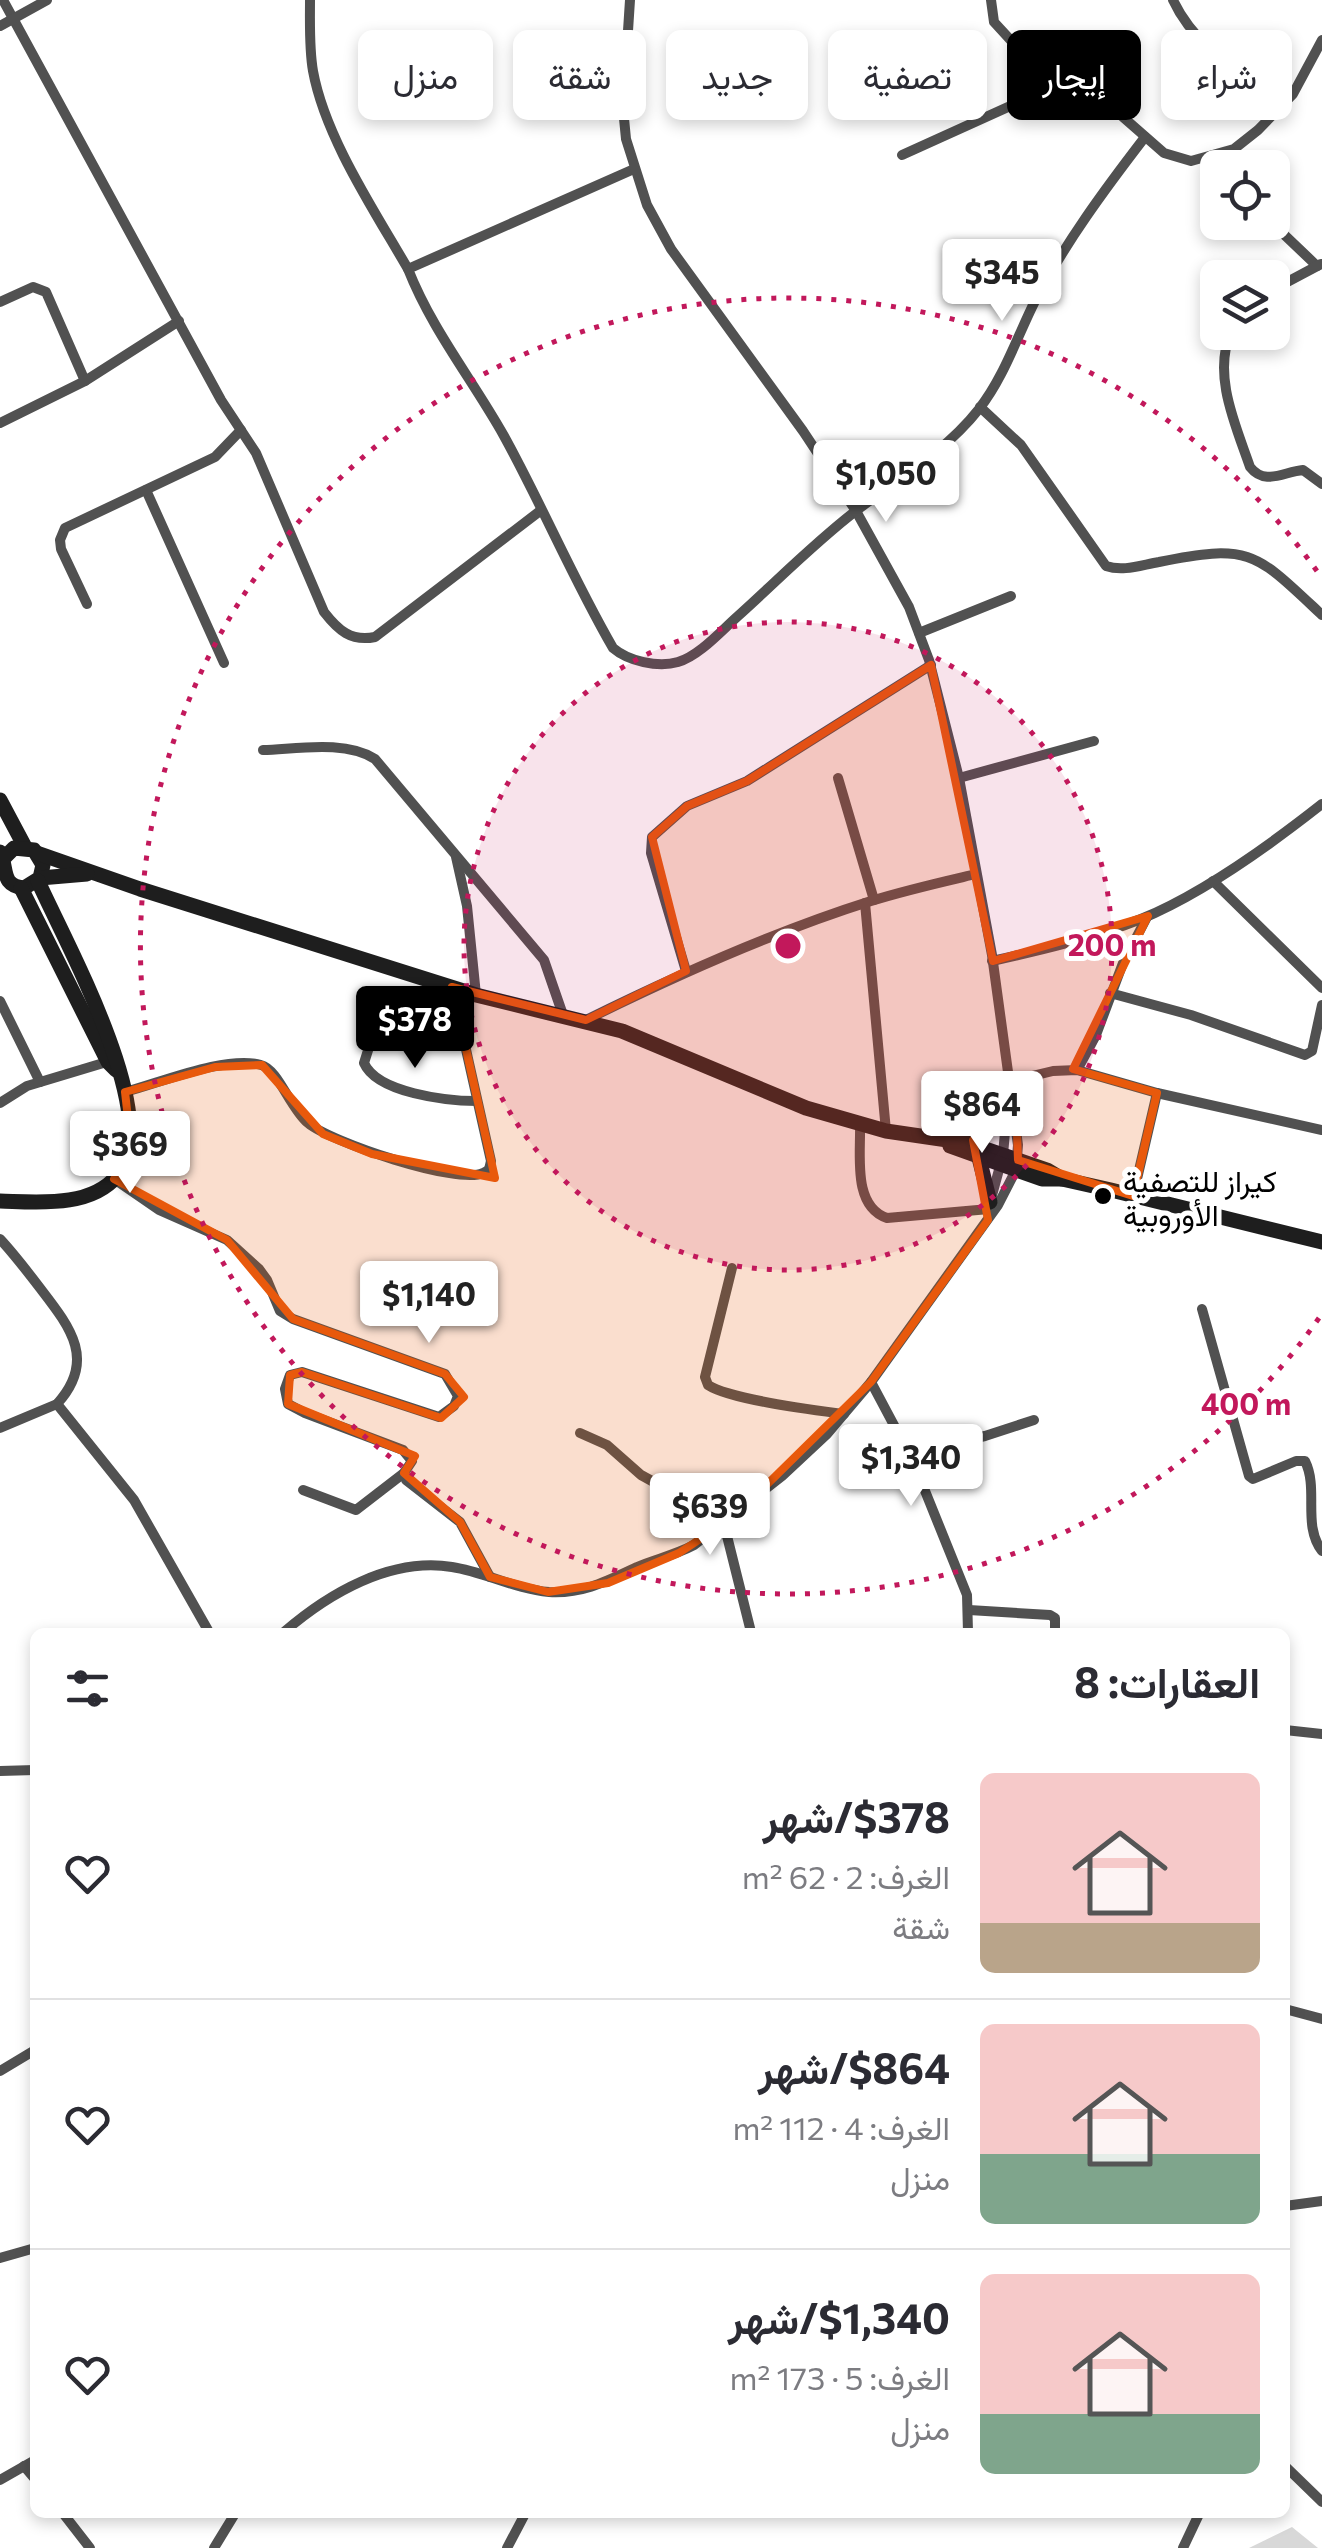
<!DOCTYPE html>
<html lang="ar">
<meta charset="utf-8">
<style>
body{margin:0;font-family:Commissioner,Vazirmatn,sans-serif;background:#f2f2f3;color:#2b2b33;direction:rtl;height:100vh;display:flex;flex-direction:column;font-size:38px;white-space:nowrap}
*{box-sizing:border-box;margin:0}
p{font-size:32px;color:#7c7c81}
.icon{flex:none;width:55px;height:55px;fill:none;stroke:currentColor;stroke-width:2;stroke-linecap:round;stroke-linejoin:round}
.map{position:relative;flex:1;overflow:hidden;direction:ltr}
.drawer{position:absolute;left:30px;top:1628px;width:1260px;height:890px;display:flex;flex-direction:column;background:#fff;border-radius:15px;box-shadow:0 5px 15px #0003;direction:rtl}
.drawer>*{flex:none}
.banner{position:absolute;left:30px;top:30px;width:1262px;height:90px;direction:rtl;display:flex;gap:20px}
.fabs{position:absolute;left:1200px;top:150px;display:grid;gap:20px}
.fabs a{display:grid;place-items:center;width:90px;height:90px;border-radius:15px;background:#fff;box-shadow:0 5px 15px #0003;font-size:50px}
.price{position:absolute;translate:-50% -85px;padding:0 22px;border-radius:10px;background:#fff;color:#222;font-size:32px;line-height:65px;filter:drop-shadow(0 2px 5px #0008)}
.price::after{content:'';position:absolute;left:50%;top:60px;width:30px;height:22px;margin-left:-15px;background:inherit;clip-path:polygon(0 0,100% 0,50% 100%)}
.price.current{background:#000;color:#fff}
ul{padding:0;list-style:none}
li{display:flex;align-items:center;gap:30px;height:250px;padding:0 30px}
li+li{border-top:2px solid #e1e1e2}
li span{display:grid;place-items:center;flex:none;width:280px;height:200px;border-radius:15px;color:#555}
li>.icon{margin-inline-start:auto}
span .icon{width:120px;height:120px;fill:#fffc;stroke-width:1}
li b{font-size:42px}
h2{display:flex;justify-content:space-between;align-items:center;height:120px;padding:0 30px;font-size:42px}
.chip{padding:0 35px;border-radius:15px;background:#fff;box-shadow:0 5px 15px #0003;font-size:35px;line-height:90px}
.chip.current{background:#000;color:#fff}
.map>svg:first-child{display:block}
</style>
<div class="map">
<svg width="1322" height="2548" viewBox="0 0 1322 2548">
<rect width="100%" height="100%" fill="#fff"/>
<path fill="#d8d8d8" d="M1292,2527l26,21h-69z"/>
<g fill="none" stroke-linecap="round" stroke-linejoin="round">
<g stroke="#515151" stroke-width="10">
<path d="M3,0l218,400 35,53 68,159c14,18 27,30 51,25l165,-126"/>
<path d="M310,0c0,23 -1,48 3,71 12,66 61,139 95,198"/>
<path d="M991,0l3,22 21,23 68,37 81,71 27,8 43,-12 24,-19 35,-36 29,-54"/>
<path d="M1173,0c21,46 70,76 109,107"/>
<path d="M0,26l47,-26"/>
<path d="M902,155l172,-78"/>
<path d="M634,169l-226,100c24,61 64,110 96,167 38,69 69,143 109,212 15,13 45,20 65,14 21,-6 43,-31 60,-46 39,-35 77,-74 119,-106 42,-31 89,-59 122,-101 25,-32 38,-72 56,-108 30,-58 70,-112 110,-164"/>
<path d="M1271,222l46,44"/>
<path d="M1272,290l49,-26"/>
<path d="M0,302l33,-15 13,5 39,89"/>
<path d="M1231,332c-19,43 5,94 19,135 15,19 33,5 53,3l19,14"/>
<path d="M980,407l41,38 85,121c17,6 35,-1 53,-4 92,-19 97,-9 163,53"/>
<path d="M0,423l85,-42 94,-60"/>
<path d="M146,490l78,173"/>
<path d="M87,604l-26,-55 -1,-9 5,-12 150,-71 26,-27"/>
<path d="M919,633l92,-37"/>
<path d="M263,750c34,-1 82,-10 112,9l169,201 19,55"/>
<path d="M838,778l36,122"/>
<path d="M959,778l135,-37"/>
<path d="M456,857l11,49 9,89"/>
<path d="M1213,881l109,107"/>
<path d="M865,903l21,228"/>
<path d="M992,961c50,-11 101,-23 149,-42 61,-25 129,-74 181,-115"/>
<path d="M686,971l-35,-118 1,-16 35,-31 60,-25 184,-116"/>
<path d="M1110,993l81,22 114,40 7,-4 10,-46"/>
<path d="M0,1001l40,81"/>
<path d="M586,1020c93,-46 187,-88 285,-119 35,-11 71,-19 105,-27"/>
<path d="M377,1022l-13,41c13,30 83,38 113,38"/>
<path d="M1077,1070l19,-35 27,-72 24,-46"/>
<path d="M1007,1082l46,-11 24,-1 80,23 165,37"/>
<path d="M125,1092c35,-9 101,-37 136,-27 17,4 29,43 47,58 22,19 150,62 175,50 7,-3 6,-4 8,-12l-39,-174"/>
<path d="M0,1103l27,-17 83,-25"/>
<path d="M860,1124c1,30 -8,82 27,94l102,-9"/>
<path d="M114,1179l45,31 68,30 32,29 8,11 13,31 13,8 152,55 13,22 -4,10 -15,11 -137,-45 -12,3 -5,14 3,15 17,9 98,37 9,11 -8,12 2,7 54,42 30,55"/>
<path d="M1133,1196l24,-103"/>
<path d="M991,1199l12,-44 4,-47"/>
<path d="M0,1239c14,15 27,32 40,49 30,39 57,72 17,116l77,96 75,132"/>
<path d="M732,1268l-27,109 3,8c23,15 106,25 136,29"/>
<path d="M1202,1309l47,167 4,3 43,-18h9c14,28 -3,64 17,90"/>
<path d="M871,1382l42,79 54,134 1,37"/>
<path d="M0,1428l57,-24"/>
<path d="M580,1433l27,12 34,30 20,11 74,30"/>
<path d="M909,1453l76,-17 49,-16"/>
<path d="M303,1490l53,20 48,-37"/>
<path d="M724,1524l27,108"/>
<path d="M969,1610l81,5 5,3v14"/>
<path d="M284,1632c44,-38 106,-75 168,-65 33,5 63,22 97,25 34,2 58,-11 88,-25 19,-8 38,-12 57,-22l88,-69 45,-42 44,-52 127,-177 18,-35 2,-25 -26,-190 -33,-177 -30,-118 -20,-53 -53,-96 -53,-80 -132,-182 -24,-44 -21,-66 -3,-31 7,-108"/>
<path d="M1285,1730l37,4"/>
<path d="M0,1771l35,-1"/>
<path d="M1285,2009l37,10"/>
<path d="M0,2071l35,-21"/>
<path d="M35,2174v23"/>
<path d="M1285,2206l37,-5"/>
<path d="M0,2258l35,-10"/>
<path d="M24,2466l11,13"/>
<path d="M1285,2466l37,36"/>
<path d="M0,2480l35,-20"/>
<path d="M62,2512l28,36"/>
<path d="M214,2548l22,-36"/>
<path d="M507,2548l19,-36"/>
<path d="M1183,2548l17,-36"/>
</g>
<g stroke="#1e1e1e" stroke-width="15">
<path d="M0,800l25,47"/>
<path d="M0,852c8,17 0,33 24,36l16,-10 3,-13 -9,-15 -20,-2 -11,11"/>
<path d="M37,853l103,36 336,106 146,36 184,77 80,23 82,12 79,27 15,9"/>
<path d="M40,878l47,-4"/>
<path d="M21,888l87,174 8,8"/>
<path d="M968,1143l24,-17 15,-17"/>
<path d="M950,1146l92,33h20l49,11 211,52"/>
<path d="M979,1158l11,44"/>
<path d="M0,1201c38,1 90,7 117,-25 49,-55 -53,-236 -79,-295"/>
</g>
</g>
<path fill="#e8590c" fill-opacity="0.2" stroke="#e8590c" stroke-width="8" stroke-linejoin="round" d="M931,665l62,296 155,-45 -75,153 84,24 -24,103 -115,-36 -2,-51 -43,31 15,80 -117,162 -136,134 -56,37 -71,30 -60,9 -58,-15 -30,-55 -56,-49 11,-17 -127,-52 2,-29 12,-3 139,46 23,-21 -19,-23 -152,-55 -66,-79 -113,-61 17,-34 -6,-53 90,-25 47,-2 61,69 49,20 123,24 -43,-191 134,33 100,-49 -34,-134 35,-31 60,-25z"/>
<circle cx="788" cy="946" r="324" fill="#c2185b" fill-opacity=".12"/>
<g fill="none" stroke="#c2185b" stroke-width="5" stroke-dasharray="5 10">
<circle cx="788" cy="946" r="324"/>
<path d="M1319 1318A648 648 0 1 1 1319 574"/>
</g>
<circle fill="#000" stroke="#fff" stroke-width="4" cx="1103" cy="1196" r="10"/>
<g text-anchor="middle" dominant-baseline="central" stroke-width="10" stroke-linejoin="round" paint-order="stroke">
<g font-size="30" fill="#000" stroke="#fff" text-anchor="start">
<text x="1123" y="1179">كيراز للتصفية<tspan x="1123" dy="34">الأوروبية</tspan></text>
</g>
</g>
<circle cx="788" cy="946" r="15" fill="#c2185b" stroke="#fff" stroke-width="5"/>
<g font-size="30" text-anchor="middle" font-weight="bold" fill="#c2185b" stroke="#fff" stroke-width="10" stroke-linejoin="round" paint-order="stroke">
<text x="1112" y="956">200 m</text>
<text x="1246" y="1415">400 m</text>
</g>
</svg>
<div class="fabs">
<a><svg class="icon" aria-label="locate" viewBox="0 0 24 24"><circle cx="12" cy="12" r="6"/><path d="M12 2v4M12 18v4M2 12h4M18 12h4"/></svg></a>
<a><svg class="icon" aria-label="layers" viewBox="0 0 24 24"><path d="M12 4l9 5-9 5-9-5zM3 14l9 5 9-5"/></svg></a>
</div>
<b class="price" style="left:1002px;top:324px">$345</b>
<b class="price" style="left:886px;top:525px">$1,050</b>
<b class="price current" style="left:415px;top:1071px">$378</b>
<b class="price" style="left:982px;top:1156px">$864</b>
<b class="price" style="left:130px;top:1196px">$369</b>
<b class="price" style="left:429px;top:1346px">$1,140</b>
<b class="price" style="left:911px;top:1509px">$1,340</b>
<b class="price" style="left:710px;top:1558px">$639</b>
<div class="banner">
<a class="chip">شراء</a>
<a class="chip current">إيجار</a>
<a class="chip">تصفية</a>
<a class="chip">جديد</a>
<a class="chip">شقة</a>
<a class="chip">منزل</a>
</div>
<section class="drawer">
<h2>العقارات: 8<svg class="icon" aria-label="filters" viewBox="0 0 24 24"><path d="M4 7h16M4 17h16"/><circle cx="9" cy="7" r="2"/><circle cx="15" cy="17" r="2"/></svg></h2>
<ul>
<li><span style="background:linear-gradient(#f6c9c9 75%,#b9a48a 0)"><svg class="icon" aria-label="home" viewBox="0 0 24 24"><path d="M3 11l9-7 9 7M6 9v11h12V9"/></svg></span><div><b>$378/شهر</b><p>الغرف: 2 · 62 m²</p><p>شقة</p></div><svg class="icon" aria-label="heart" viewBox="0 0 24 24"><path d="M12 20l-8-8c-3-5 5-10 8-4 3-6 11-1 8 4z"/></svg></li>
<li><span style="background:linear-gradient(#f6c9c9 65%,#7fa58c 0)"><svg class="icon" aria-label="home" viewBox="0 0 24 24"><path d="M3 11l9-7 9 7M6 9v11h12V9"/></svg></span><div><b>$864/شهر</b><p>الغرف: 4 · 112 m²</p><p>منزل</p></div><svg class="icon" aria-label="heart" viewBox="0 0 24 24"><path d="M12 20l-8-8c-3-5 5-10 8-4 3-6 11-1 8 4z"/></svg></li>
<li><span style="background:linear-gradient(#f6c9c9 70%,#7fa58c 0)"><svg class="icon" aria-label="home" viewBox="0 0 24 24"><path d="M3 11l9-7 9 7M6 9v11h12V9"/></svg></span><div><b>$1,340/شهر</b><p>الغرف: 5 · 173 m²</p><p>منزل</p></div><svg class="icon" aria-label="heart" viewBox="0 0 24 24"><path d="M12 20l-8-8c-3-5 5-10 8-4 3-6 11-1 8 4z"/></svg></li>
</ul>
</section>
</div>
